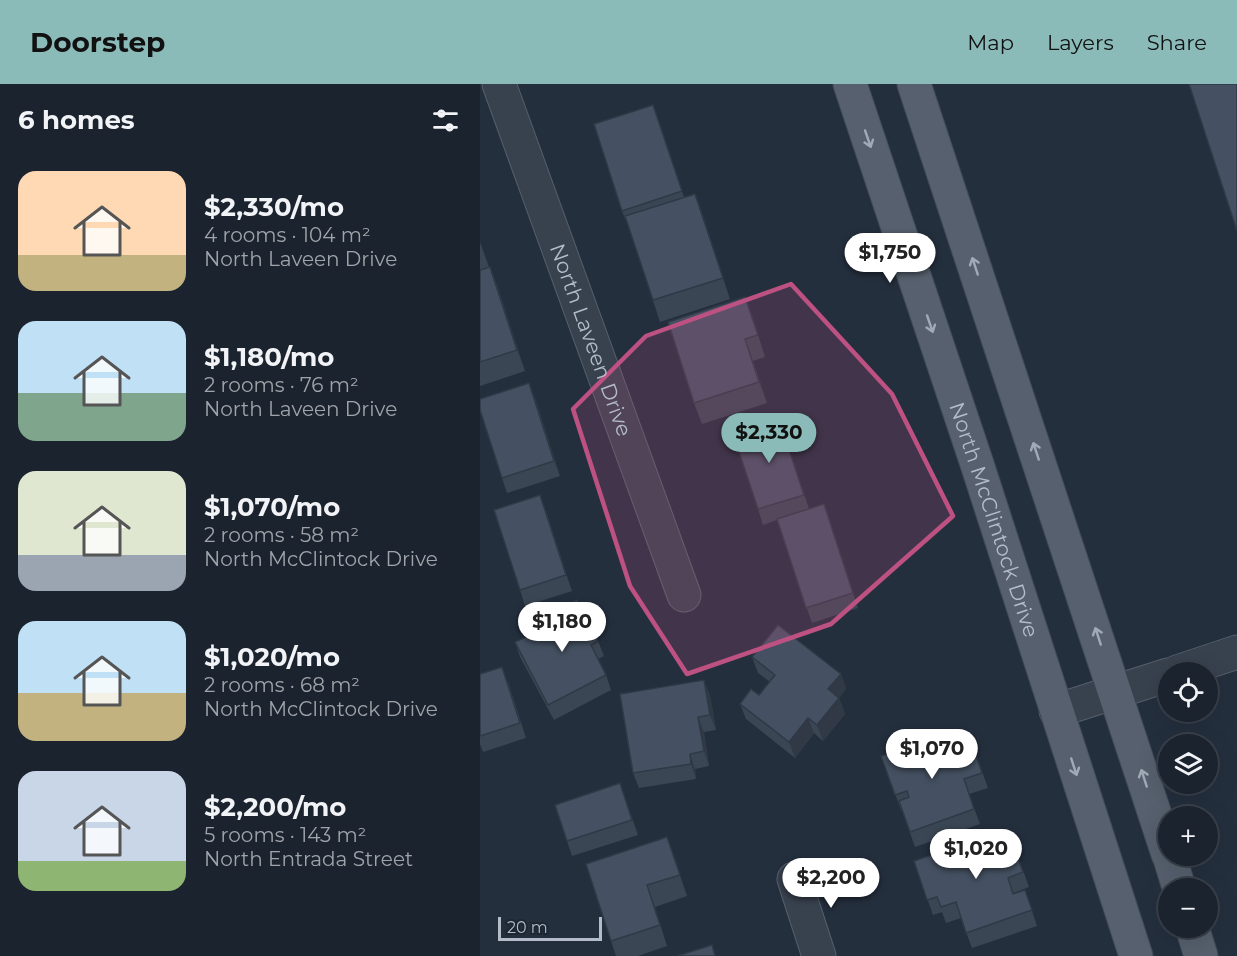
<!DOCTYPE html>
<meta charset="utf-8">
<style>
body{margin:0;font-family:Montserrat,sans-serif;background:#242b36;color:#f1f3f6;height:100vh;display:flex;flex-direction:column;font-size:22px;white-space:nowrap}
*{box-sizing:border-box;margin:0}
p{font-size:20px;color:#a0a4aa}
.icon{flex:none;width:33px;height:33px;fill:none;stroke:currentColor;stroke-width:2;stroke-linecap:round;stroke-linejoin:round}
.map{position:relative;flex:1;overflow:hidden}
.panel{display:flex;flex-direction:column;background:#1b232e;width:480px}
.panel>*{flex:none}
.fabs{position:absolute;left:678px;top:578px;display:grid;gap:12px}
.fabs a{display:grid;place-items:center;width:60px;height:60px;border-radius:50%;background:#1b232e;box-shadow:0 6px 24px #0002,0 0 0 2px #39404a;font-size:30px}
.scale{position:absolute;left:18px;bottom:15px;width:104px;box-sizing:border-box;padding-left:6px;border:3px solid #b4bcc9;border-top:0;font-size:16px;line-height:21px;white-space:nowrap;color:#b4bcc9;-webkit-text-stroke:4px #1d2633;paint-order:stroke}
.price{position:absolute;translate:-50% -51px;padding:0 14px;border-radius:21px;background:#fff;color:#222;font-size:20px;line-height:39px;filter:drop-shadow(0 2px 3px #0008)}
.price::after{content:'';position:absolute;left:50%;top:36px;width:18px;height:14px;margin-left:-9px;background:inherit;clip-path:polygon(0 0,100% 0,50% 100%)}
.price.active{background:#8bbbb9;color:#111}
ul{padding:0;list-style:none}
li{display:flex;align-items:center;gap:18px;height:150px;padding:0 18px}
li span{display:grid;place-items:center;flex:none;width:168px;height:120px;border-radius:18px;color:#555}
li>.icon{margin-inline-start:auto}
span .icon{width:72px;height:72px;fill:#fffc;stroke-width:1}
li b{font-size:26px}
h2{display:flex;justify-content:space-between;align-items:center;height:72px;padding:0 18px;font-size:26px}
header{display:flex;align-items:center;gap:36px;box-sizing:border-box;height:84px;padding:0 30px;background:#8bbbb9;color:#111}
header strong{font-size:28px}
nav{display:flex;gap:33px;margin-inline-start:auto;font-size:21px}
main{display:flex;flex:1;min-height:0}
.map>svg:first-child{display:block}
</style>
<header>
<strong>Doorstep</strong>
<nav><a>Map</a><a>Layers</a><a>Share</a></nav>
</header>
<main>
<section class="panel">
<h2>6 homes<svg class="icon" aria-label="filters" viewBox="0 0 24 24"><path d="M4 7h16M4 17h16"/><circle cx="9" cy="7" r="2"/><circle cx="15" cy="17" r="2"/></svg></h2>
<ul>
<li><span style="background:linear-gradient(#ffd9b3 70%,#c2b280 0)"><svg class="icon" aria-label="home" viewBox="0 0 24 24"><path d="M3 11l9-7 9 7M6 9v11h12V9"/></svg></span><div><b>$2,330/mo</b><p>4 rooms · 104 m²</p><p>North Laveen Drive</p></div></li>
<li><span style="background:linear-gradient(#bfe0f5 60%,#7fa58c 0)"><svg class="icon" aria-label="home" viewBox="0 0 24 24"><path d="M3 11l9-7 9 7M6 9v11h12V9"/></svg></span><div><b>$1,180/mo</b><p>2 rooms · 76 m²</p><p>North Laveen Drive</p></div></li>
<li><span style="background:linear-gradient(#dfe7d0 70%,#9aa5b1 0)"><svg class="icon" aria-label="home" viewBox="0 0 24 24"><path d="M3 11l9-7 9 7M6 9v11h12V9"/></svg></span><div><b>$1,070/mo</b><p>2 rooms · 58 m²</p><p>North McClintock Drive</p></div></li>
<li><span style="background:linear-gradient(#bfe0f5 60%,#c2b280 0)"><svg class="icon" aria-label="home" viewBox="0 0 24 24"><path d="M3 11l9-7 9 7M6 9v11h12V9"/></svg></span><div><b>$1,020/mo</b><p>2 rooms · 68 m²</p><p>North McClintock Drive</p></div></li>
<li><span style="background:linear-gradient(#c9d6e8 75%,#8fb573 0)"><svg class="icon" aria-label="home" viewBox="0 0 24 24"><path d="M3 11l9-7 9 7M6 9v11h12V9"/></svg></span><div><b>$2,200/mo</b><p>5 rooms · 143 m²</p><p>North Entrada Street</p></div></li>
</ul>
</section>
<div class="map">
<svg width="757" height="872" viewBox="0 0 757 872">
<rect width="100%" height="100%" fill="#242f3e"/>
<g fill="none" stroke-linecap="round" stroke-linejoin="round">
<defs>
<g id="minor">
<path id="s1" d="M19,0l185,511"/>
<path d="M697,588l60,-20"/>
<path d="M576,627l112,-36"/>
<path d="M314,795l25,77"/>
</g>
<g id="major">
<path id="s2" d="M370,0l128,383 158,489"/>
<path d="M434,0l254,770"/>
<path d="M689,771l10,33"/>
<path d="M712,843l9,29"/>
</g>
</defs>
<use href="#minor" stroke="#565f6c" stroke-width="35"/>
<use href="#major" stroke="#414a57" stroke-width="35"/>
<use href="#minor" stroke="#38414e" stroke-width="33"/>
<use href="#major" stroke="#56606e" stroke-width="33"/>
</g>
<g fill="#3b4654">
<path d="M173,21l31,92 11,-3 35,105 -70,23 -34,-104 -1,1 -3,-8z"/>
<path d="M0,158l9,25h1l8,21 27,83 -45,15z"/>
<path d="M273,235l12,38 -12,4 14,42 -65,21 -8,-21z"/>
<path d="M55,314l25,78 -53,17 -5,-15z"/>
<path d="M299,335l30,90 20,10 29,89 -46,15 -35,-103 -14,5 -5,-16z"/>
<path d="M66,427l26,80 -47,15 -5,-16z"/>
<path d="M52,539l66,18 6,15 -6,3 8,16 5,15 -57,30 -34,-63 -5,-15 20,-10z"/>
<path d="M272,573l89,17 5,15 -7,9 6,16 -22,27 -9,-8 -19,25 -49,-39 -6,-15 19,-9 11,-13 -12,-9z"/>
<path d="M0,590l28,8 18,56 -43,14 -3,-8z"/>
<path d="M230,611l6,35 -12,2 5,34 -14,3 1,10 -57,9 -6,-15z"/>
<path d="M492,659l16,45 -19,6 11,30 -65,23 -13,-37h-1l-20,-54 74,-8z"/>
<path d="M140,699l18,52 -66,21 -5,-15z"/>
<path d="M528,745l21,58 -16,6 1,1 11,-4 12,36 -65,22 -11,-30 -15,5 -4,-11 -9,3 -19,-54z"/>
<path d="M187,753l20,59 -32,11 12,39 -29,10h-22l-5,-15z"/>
</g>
<g fill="#303945">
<path d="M215,110l8,21 27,84z"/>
<path d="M10,183l8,21 27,83 -8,-21z"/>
<path d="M265,255l8,22 14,42 -8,-21z"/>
<path d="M49,299l6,15 25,78 -6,-15z"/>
<path d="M60,411l6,16 26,80 -6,-16z"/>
<path d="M361,590l5,15 -13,16 -5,-16z"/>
<path d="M224,596l6,15 6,35 -6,-15z"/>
<path d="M359,614l6,16 -22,27 -6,-16z"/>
<path d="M218,633l6,15 5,34 -5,-15z"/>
<path d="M328,634l6,15 -19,25 -6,-16z"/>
<path d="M210,670l5,15 1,10 -5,-15z"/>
<path d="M187,753l8,21 12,38 -7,-21z"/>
<path d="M167,801l8,22 12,39 -7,-21z"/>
</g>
<g fill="#455162" stroke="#303945" stroke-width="1.5">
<path d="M709,0h48v147z"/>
<path d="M173,21l29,86 -60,20 -28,-87z"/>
<path d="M215,110l28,84 -70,22 -28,-84z"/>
<path d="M10,183l27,83 -37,12v-92z"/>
<path d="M265,213l13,38 -13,4 14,43 -65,21 -26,-81z"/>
<path d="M49,299l25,78 -52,17 -22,-68v-11z"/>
<path d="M299,335l25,76 -46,14 -25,-75z"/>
<path d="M60,411l26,80 -46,15 -26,-80z"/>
<path d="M344,420l29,89 -47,15 -29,-89z"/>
<path d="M97,516l21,41 -7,4 15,30 -58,30 -33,-63 21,-10 -4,-9z"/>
<path d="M298,541l63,49 -13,15 11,9 -22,27 -9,-7 -19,24 -49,-38 11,-15 8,6 16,-20 -23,-18z"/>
<path d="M22,583l18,56 -40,13v-62z"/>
<path d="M224,596l6,35 -12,2 6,34 -14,3 1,10 -58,9 -13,-79z"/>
<path d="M470,648l5,16 17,-5 10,30 -18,6 10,30 -64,23 -11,-31 10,-4 -2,-6 -12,4 -14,-39z"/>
<path d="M140,699l12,37 -65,21 -12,-36z"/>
<path d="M528,745l15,43 -15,6 5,16 12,-4 7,20 -66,23 -10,-31 -15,5 -4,-10 -10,3 -13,-39z"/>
<path d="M187,753l13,38 -33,10 13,40 -49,16 -25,-77z"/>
<path d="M232,861l3,11h-38z"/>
</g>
<defs><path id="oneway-shaft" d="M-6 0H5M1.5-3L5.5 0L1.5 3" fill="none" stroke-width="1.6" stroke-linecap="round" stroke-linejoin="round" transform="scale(1.5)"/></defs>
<g stroke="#a1aab7">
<use href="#oneway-shaft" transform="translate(388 55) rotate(71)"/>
<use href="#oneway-shaft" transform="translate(495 182) rotate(-108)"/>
<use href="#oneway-shaft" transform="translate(450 240) rotate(71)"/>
<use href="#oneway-shaft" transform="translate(556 367) rotate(-108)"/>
<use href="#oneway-shaft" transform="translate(618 552) rotate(-108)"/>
<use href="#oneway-shaft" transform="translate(594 683) rotate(72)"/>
<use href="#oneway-shaft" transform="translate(664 694) rotate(-108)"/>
</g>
<path fill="#bd5182" fill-opacity="0.2" stroke="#bd5182" stroke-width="4.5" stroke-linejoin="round" d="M311,200l101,110 61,122 -122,108 -144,50 -57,-88 -57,-177 73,-73z"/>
<g text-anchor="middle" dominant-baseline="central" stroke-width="6" stroke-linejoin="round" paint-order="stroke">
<g font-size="21" fill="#b4bcc9" stroke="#1d2633">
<text stroke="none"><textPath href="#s1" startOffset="272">North Laveen Drive</textPath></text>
<text stroke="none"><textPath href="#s2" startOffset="459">North McClintock Drive</textPath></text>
</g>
</g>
</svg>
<div class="fabs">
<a><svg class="icon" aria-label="locate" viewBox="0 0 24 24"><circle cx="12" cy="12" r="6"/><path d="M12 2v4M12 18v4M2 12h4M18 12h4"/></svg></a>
<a><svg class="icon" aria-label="layers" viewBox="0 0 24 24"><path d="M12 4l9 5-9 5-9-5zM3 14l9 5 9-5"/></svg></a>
<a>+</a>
<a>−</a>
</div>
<div class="scale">20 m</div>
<b class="price" style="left:410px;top:200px">$1,750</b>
<b class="price active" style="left:289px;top:380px">$2,330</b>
<b class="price" style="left:82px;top:569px">$1,180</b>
<b class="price" style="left:452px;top:696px">$1,070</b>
<b class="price" style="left:496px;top:796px">$1,020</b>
<b class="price" style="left:351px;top:825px">$2,200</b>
</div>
</main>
